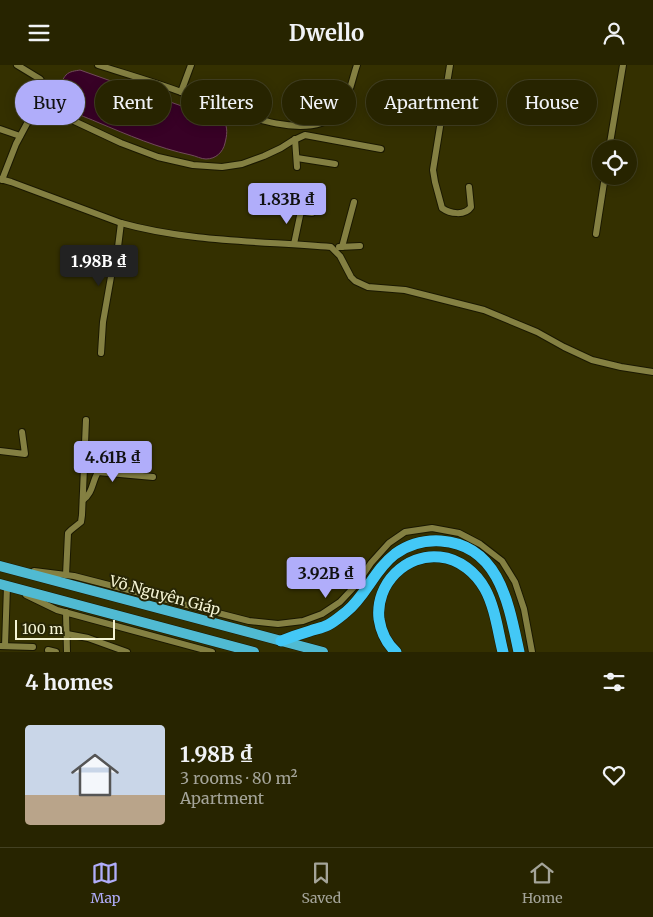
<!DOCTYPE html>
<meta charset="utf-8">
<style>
body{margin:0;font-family:Merriweather,serif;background:#33300f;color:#f1f3f6;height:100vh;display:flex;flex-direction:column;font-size:19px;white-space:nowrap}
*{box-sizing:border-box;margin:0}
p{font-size:16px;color:#a4a499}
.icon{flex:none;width:28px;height:28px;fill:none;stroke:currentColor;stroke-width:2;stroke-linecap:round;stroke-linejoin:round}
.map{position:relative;height:587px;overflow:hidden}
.side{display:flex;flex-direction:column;background:#272400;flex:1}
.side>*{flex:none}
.banner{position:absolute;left:15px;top:15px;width:624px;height:45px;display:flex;gap:10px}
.fabs{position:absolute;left:592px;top:75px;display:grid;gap:10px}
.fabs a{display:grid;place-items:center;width:45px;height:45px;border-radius:50%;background:#272400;box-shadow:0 2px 12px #0003,0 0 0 1px #434122;font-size:25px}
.scale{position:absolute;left:15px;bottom:12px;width:100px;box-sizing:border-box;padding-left:5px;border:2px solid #f5f4d4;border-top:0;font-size:14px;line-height:18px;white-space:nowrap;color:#f5f4d4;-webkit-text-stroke:4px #282605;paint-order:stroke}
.price{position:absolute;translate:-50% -42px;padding:0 11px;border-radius:5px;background:#b0adfa;color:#111;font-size:16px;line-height:32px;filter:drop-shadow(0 1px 2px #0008)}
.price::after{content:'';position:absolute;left:50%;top:30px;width:15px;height:11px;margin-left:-8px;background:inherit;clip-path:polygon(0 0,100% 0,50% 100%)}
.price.active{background:#222;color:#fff}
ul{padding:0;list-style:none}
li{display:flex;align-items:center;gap:15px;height:125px;padding:0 25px}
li+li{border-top:1px solid #434122}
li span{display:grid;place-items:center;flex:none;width:140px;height:100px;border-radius:5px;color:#555}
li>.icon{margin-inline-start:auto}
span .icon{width:60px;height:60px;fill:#fffc;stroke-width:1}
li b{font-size:21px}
h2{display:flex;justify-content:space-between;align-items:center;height:60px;padding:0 25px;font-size:21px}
.tag{padding:0 18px;border-radius:22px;background:#272400;box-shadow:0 2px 12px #0003,0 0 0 1px #434122;font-size:18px;line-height:45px}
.tag.active{background:#b0adfa;color:#111}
header{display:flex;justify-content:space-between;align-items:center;height:65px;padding:0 25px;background:#272400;font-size:22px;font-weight:700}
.dock{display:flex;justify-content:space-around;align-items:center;height:70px;border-top:1px solid #434122;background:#272400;font-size:14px;color:#a4a499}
.dock a{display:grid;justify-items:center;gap:2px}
.dock .active{color:#b0adfa}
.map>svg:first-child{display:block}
</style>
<header><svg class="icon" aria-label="menu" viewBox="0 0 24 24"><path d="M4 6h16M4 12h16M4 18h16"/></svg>Dwello<svg class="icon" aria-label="person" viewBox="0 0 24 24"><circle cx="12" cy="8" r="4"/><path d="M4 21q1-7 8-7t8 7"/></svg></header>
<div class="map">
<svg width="653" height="587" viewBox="0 0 653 587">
<rect width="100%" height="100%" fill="#343000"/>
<path fill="#380126" stroke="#714a5a" d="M80,5l144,51c4,7 3,14 1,22 -2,9 -9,16 -19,16 -5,0 -10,-3 -15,-4 -33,-7 -63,-20 -94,-33 -11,-5 -26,-9 -34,-18 -7,-8 -3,-22 3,-29 4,-4 9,-4 14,-5z"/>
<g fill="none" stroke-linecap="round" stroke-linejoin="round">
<defs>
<g id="minor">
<path d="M17,0l23,14 6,9 4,13 7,9 17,11 47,22 37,14 35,8 29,2 20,-3 22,-8 17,-8 11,-7 13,-6 76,14"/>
<path d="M98,0c28,9 56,17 83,27 39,13 121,54 156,22 11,-10 15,-35 20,-49"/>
<path d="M450,0l-17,105 2,12 7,26c8,6 23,8 29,-1l-2,-20"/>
<path d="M181,27l10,-27"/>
<path d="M0,64l20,7"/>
<path d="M295,74l2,28"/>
<path d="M609,84l14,-84"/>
<path d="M297,93l38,6"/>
<path d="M0,114l11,3 110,41c68,19 140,18 210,24l9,9 11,21 4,4 13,6 37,3 79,20 53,22 27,15 28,13 29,7 32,5"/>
<path d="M2,115l14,-36 30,-56"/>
<path d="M286,144l26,4"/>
<path d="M596,169l9,-58"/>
<path d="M294,179l7,-33"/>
<path d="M339,182l21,-1"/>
<path d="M342,182l12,-45"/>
<path d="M101,288l2,-31 9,-51 6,-24 3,-24"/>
<path d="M0,386l25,3 -3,-22"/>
<path d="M83,435c10,-7 9,-18 15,-28l55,5"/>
<path d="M34,506l40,5 175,45 29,3 25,-3 19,-7 18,-12 16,-17 15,-22 18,-20 16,-11 27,-4 27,5 21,11 22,17 13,21 9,27 8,43"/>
<path d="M66,510l2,-42 3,-3 10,-8 1,-7 4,-95"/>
<path d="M26,530l31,15 155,42"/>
<path d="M66,547l1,40"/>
<path d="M67,569l21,4 39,14"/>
<path d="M0,581l33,1"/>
<path d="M5,581l2,-60"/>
<path d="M48,585l8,2"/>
</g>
<g id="trunk">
<path d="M0,501l323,86"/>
<path d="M0,519l254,68"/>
</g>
<g id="motorway">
<path d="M281,576c10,-4 19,-7 29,-10 5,-2 12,-3 18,-6 6,-3 13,-9 18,-13 20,-16 28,-42 49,-58 14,-10 30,-14 46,-13 59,4 68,65 78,111"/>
<path d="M396,587c-10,-9 -15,-20 -17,-33 -4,-35 27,-66 61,-62 20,2 36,16 45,32 10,18 13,43 18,63"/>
</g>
</defs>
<use href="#minor" stroke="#1a1800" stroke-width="8"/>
<use href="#trunk" stroke="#1a1800" stroke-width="11"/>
<use href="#motorway" stroke="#1a1800" stroke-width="12"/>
<use href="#minor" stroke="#848042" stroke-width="6"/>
<use href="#trunk" stroke="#50bad2" stroke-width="10"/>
<use href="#motorway" stroke="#43c8f6" stroke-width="11"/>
</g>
<g text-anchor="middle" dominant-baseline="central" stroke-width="4" stroke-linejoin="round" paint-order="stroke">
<g font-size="15" fill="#f5f4d4" stroke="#282605">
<text transform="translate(165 530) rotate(15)">Võ Nguyên Giáp</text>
</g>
</g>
</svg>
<div class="fabs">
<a><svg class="icon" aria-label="locate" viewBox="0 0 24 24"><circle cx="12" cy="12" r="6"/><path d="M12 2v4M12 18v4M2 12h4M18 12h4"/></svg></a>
</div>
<div class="scale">100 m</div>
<b class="price" style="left:287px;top:160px">1.83B ₫</b>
<b class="price active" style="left:99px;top:222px">1.98B ₫</b>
<b class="price" style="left:113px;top:418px">4.61B ₫</b>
<b class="price" style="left:326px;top:534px">3.92B ₫</b>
<div class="banner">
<a class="tag active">Buy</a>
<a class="tag">Rent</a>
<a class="tag">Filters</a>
<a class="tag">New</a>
<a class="tag">Apartment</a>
<a class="tag">House</a>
</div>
</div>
<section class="side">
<h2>4 homes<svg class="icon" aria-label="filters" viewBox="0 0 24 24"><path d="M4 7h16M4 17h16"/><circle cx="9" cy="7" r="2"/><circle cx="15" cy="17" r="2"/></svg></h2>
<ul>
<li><span style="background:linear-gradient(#c9d6e8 70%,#b9a48a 0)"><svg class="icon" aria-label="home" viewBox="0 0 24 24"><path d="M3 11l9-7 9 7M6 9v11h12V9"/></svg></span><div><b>1.98B ₫</b><p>3 rooms · 80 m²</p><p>Apartment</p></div><svg class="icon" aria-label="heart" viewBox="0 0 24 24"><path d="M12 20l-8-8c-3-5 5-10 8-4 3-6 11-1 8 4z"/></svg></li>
</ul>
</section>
<nav class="dock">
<a class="active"><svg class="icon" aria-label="map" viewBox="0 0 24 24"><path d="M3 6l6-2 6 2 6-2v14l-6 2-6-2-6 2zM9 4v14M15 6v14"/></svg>Map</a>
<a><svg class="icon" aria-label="saved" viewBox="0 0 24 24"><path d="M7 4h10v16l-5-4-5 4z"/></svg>Saved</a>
<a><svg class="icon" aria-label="home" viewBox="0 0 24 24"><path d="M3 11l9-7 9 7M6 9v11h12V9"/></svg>Home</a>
</nav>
